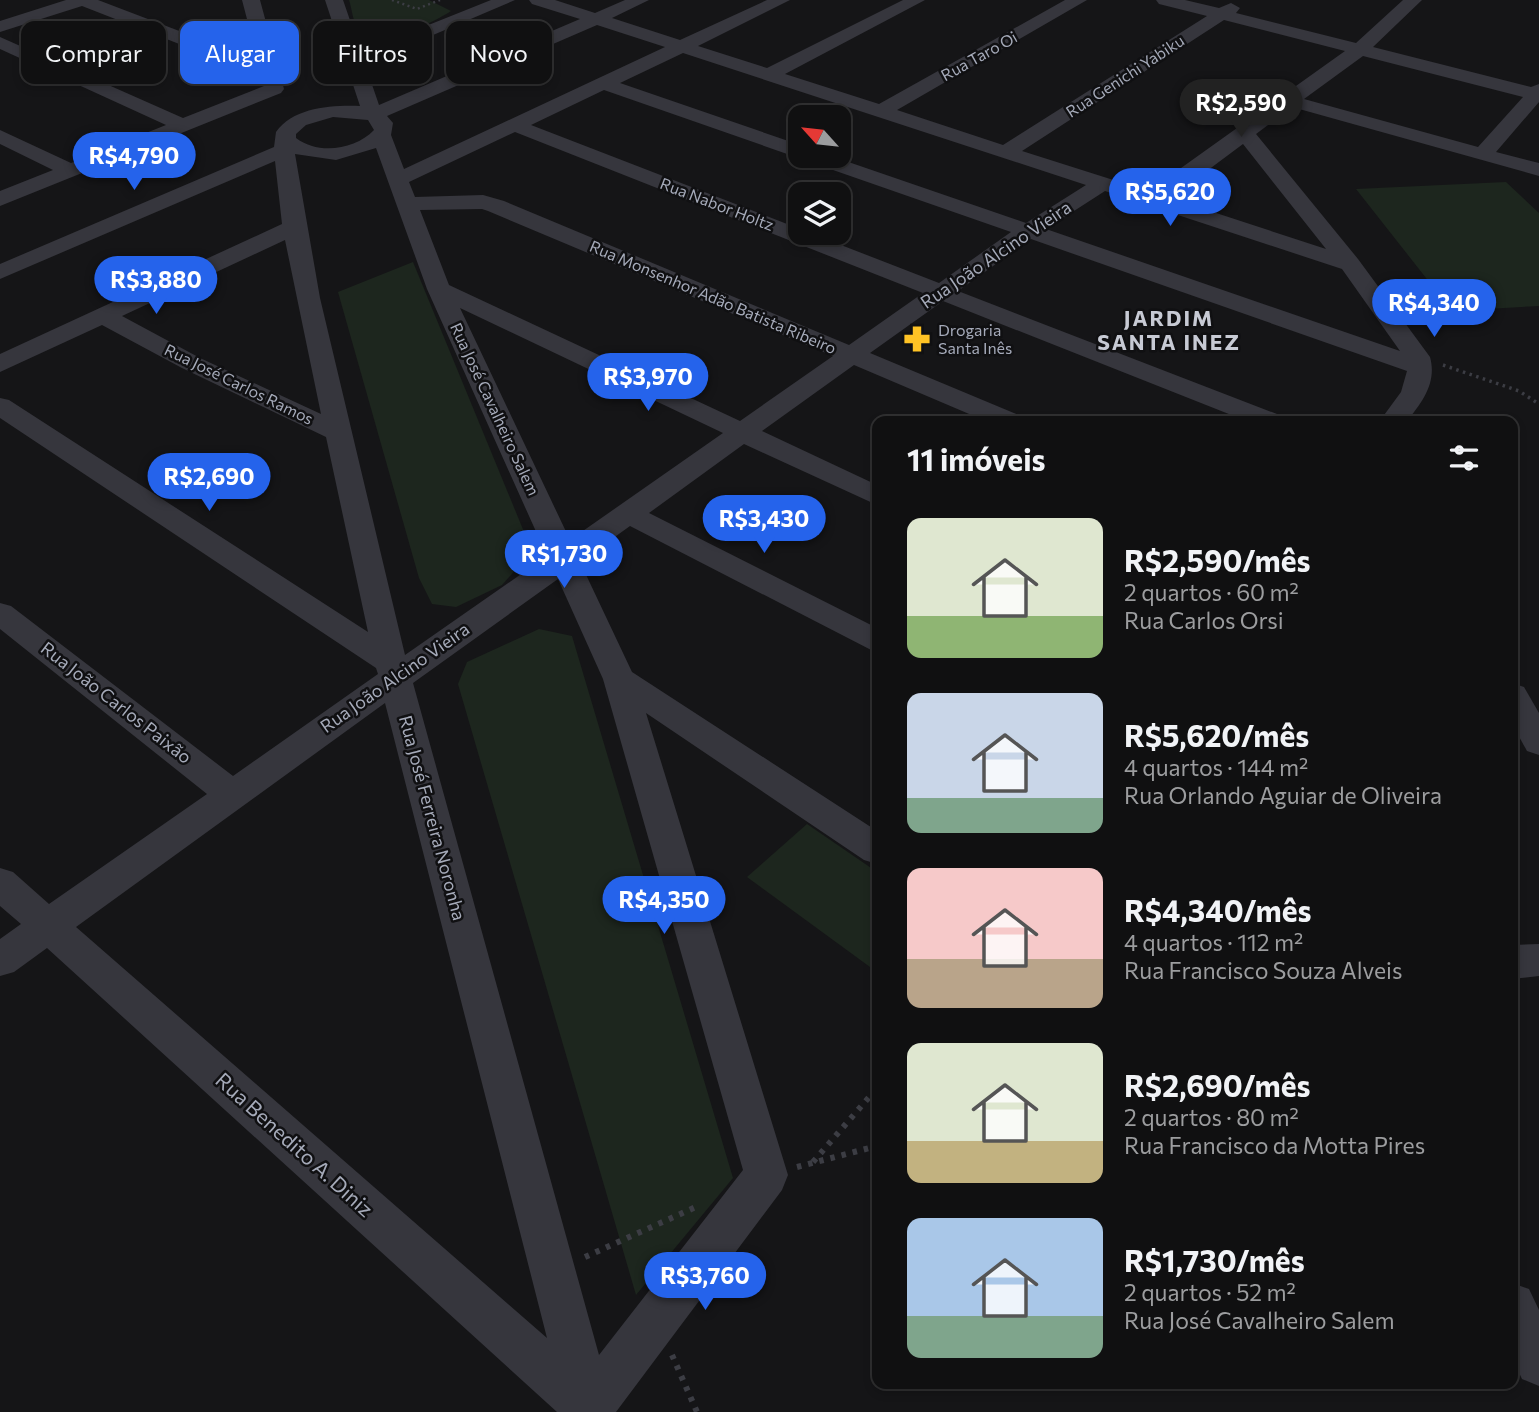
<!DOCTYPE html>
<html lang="pt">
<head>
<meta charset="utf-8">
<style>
	:root { --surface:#101011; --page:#19191a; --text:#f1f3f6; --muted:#9c9d9f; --line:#303031; --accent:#2563eb }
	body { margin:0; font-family:Commissioner,sans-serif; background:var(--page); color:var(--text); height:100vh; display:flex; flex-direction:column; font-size:26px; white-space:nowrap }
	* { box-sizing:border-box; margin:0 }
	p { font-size:23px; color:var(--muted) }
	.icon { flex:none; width:38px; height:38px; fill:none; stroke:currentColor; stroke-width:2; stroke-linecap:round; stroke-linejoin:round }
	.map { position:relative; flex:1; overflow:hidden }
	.drawer { position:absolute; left:872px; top:416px; width:646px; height:973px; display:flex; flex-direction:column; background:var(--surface); border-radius:14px; box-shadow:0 4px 10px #0003,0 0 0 2px var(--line) }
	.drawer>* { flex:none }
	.hud { position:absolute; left:21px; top:21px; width:665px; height:63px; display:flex; gap:14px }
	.needle { width:46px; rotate:297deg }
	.tools { position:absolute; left:788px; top:105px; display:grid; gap:14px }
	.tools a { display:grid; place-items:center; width:63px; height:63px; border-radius:14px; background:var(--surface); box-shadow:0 4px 10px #0003,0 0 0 2px var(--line); font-size:35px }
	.price { position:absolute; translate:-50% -60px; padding:0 16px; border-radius:24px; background:var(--accent); color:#fff; font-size:23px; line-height:46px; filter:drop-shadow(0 2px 4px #0008) }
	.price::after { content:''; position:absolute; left:50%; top:42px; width:21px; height:16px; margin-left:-10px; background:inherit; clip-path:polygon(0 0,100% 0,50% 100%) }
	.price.on { background:#222; color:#fff }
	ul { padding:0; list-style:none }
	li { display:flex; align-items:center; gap:21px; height:175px; padding:0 35px }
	li span { display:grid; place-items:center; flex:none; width:196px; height:140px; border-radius:14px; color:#555 }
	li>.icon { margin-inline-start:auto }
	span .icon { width:84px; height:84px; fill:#fffc; stroke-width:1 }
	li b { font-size:30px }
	h2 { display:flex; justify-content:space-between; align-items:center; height:84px; padding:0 35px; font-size:30px }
	.chip { padding:0 24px; border-radius:14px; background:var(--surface); box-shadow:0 4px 10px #0003,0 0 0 2px var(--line); font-size:24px; line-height:63px }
	.chip.on { background:var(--accent); color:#fff }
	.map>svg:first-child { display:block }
	.green { fill:#1d261e }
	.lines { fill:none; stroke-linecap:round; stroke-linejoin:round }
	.path-far2 { stroke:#3c3d44; stroke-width:2.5; stroke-dasharray:2 3.5; stroke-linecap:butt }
	.path-far1 { stroke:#3c3d44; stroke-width:3.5; stroke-dasharray:2.5 4.5; stroke-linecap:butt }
	.path { stroke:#3c3d44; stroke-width:6; stroke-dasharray:4.5 7; stroke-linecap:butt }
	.minor { fill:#36363d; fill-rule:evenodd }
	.labels { text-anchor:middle; stroke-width:5; stroke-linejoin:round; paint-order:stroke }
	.far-street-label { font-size:16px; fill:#a5aab9; stroke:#101012 }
	.far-poi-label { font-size:16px; fill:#a5aab9; stroke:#101012; text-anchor:start }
	.street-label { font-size:18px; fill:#a5aab9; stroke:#101012 }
	.far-district-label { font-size:21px; font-weight:bold; letter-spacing:2px; fill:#c7cad4; stroke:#101012 }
	.near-street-label { font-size:21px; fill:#a5aab9; stroke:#101012 }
</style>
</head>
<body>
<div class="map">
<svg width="1539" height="1412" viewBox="0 0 1539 1412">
	<rect width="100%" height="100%" fill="#151517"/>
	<!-- green -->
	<g class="green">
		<path d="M349,0H429L451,11C435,22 374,51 359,31C353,23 352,9 349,0Z"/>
		<polygon points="1506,182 1539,213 1539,306 1452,311 1356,189"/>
		<polygon points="413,262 527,539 520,565 502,585 456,607 432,604 419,578 338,292"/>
		<polygon points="539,629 572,636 733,1178 636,1295 458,684 467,662"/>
		<polygon points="807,824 877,872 877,960 870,967 747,877"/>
	</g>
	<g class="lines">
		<!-- path-far2 -->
		<polyline class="path-far2" points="392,0 417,9 440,0"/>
		<!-- path-far1 -->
		<polyline class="path-far1" points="1443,365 1519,391 1539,404"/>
		<!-- path -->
		<g class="path">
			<polyline points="813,1162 877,1088"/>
			<polyline points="797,1167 877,1146"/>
			<polyline points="585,1257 698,1206"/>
			<polyline points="672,1355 697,1412"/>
		</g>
		<!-- minor -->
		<g class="minor">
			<polygon points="66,0 98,0 258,61 242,0 260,0 284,89 281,93 0,206 0,191 53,170 0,144 0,130 71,163 166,125 0,49 0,37 183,118 264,86 261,76 82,6 0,32 0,21"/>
			<path d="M325,0H343L361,52L491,0H515L365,64L379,105L580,19L532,4L529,0H555L595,13L625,0H649L612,18L680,40L767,0H790L698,46L767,68L903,0H925L785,74L879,104L1065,0H1087L897,110L1003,145L1207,16L1159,4L1156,0H1185L1219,8L1231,3L1240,8L1236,13L1356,43L1403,0H1422L1373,47L1531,87L1539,84V102L1496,152L1539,163V176L1292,107L1256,134L1358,259L1430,357C1437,382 1423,402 1406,422H1379L1401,392L1407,371L1031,239L958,291L1282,416L1286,422H1249L943,301L870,353L1021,416L1025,422H988L854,365L762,431L877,485V505L744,444L649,513L877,628V653L630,526L580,562L632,672L877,831V864L864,860L646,713L788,1175L782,1190L616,1412H557L47,948L14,972L0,976V939L21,924L0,906V868L13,872L49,904L207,794L0,629V603L11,606L233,776L378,674L376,668L0,418V398L9,400L368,632L326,437L182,368L102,325L0,372V354L282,224L275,161L0,279V264L274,147L276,132C294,107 332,105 360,106ZM1224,20L1345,51L1160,183L1126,184L1022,151ZM597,25L665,47L404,169L391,135L393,123L387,116ZM683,53L1086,185L1026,223L831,156H800V145L620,83ZM1363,56L1523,97L1478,147L1304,99ZM604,90L1011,232L939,283L810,233H800V229L531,125ZM333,117L368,120L374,130C355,150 318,155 296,138V134L306,125ZM515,132L923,293L849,345L504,201L483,195L415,197L409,182ZM1243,144L1326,249L1161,195L1184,188ZM376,148L427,289L547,556L405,655L320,298L295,154L336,160ZM1105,191L1342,269L1400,351L1046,229ZM482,209L488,211L833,356L740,421L449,285L420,210ZM285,240L321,414L200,358L122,316ZM460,308L723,433L570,540ZM558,579L603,679L743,1170L599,1355L413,683ZM385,703L547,1338L76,927Z"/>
			<polygon points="1512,683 1524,687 1539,713 1539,755 1527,751 1512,724"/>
			<polygon points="1539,944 1539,976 1512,979 1512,945"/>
			<polygon points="1512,1283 1529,1289 1539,1310 1539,1386 1522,1379 1512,1358"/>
		</g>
	</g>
	<!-- icons -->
	<defs>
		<g id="pharmacy-bare" transform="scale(2.1)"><path d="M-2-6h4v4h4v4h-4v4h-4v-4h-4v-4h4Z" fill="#ffc325" stroke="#101012" stroke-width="2.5" paint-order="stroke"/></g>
	</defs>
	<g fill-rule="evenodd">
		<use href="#pharmacy-bare" x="917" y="339"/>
	</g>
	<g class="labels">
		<!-- far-street labels -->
		<g class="far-street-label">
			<text transform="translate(979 56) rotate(-29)" y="6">Rua Taro Oi</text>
			<text transform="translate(1125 76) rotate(-33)" y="6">Rua Genichi Yabiku</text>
			<text transform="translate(717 204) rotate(21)" y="6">Rua Nabor Holtz</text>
			<text transform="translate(713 297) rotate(23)" y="6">Rua Monsenhor Adão Batista Ribeiro</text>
			<text transform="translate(239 384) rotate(26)" y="6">Rua José Carlos Ramos</text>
			<text transform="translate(495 409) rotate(65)" y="6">Rua José Cavalheiro Salem</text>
		</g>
		<!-- far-poi labels -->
		<g class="far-poi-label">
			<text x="938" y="336">Drogaria<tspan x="938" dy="18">Santa Inês</tspan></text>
		</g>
		<!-- street labels -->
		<g class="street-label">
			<text transform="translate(996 255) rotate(-34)" y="6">Rua João Alcino Vieira</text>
			<text transform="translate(395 678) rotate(-35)" y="6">Rua João Alcino Vieira</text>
			<text transform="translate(116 703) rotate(38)" y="6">Rua João Carlos Paixão</text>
			<text transform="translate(432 818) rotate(75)" y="6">Rua José Ferreira Noronha</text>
		</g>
		<!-- far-district labels -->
		<g class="far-district-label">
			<text x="1169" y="326">JARDIM<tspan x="1169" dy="24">SANTA INEZ</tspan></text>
		</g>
		<!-- near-street labels -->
		<g class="near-street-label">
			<text transform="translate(294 1145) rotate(42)" y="7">Rua Benedito A. Diniz</text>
		</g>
	</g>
</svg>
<div class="tools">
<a><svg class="needle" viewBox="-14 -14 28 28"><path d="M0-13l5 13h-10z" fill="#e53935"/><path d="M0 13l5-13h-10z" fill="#9c9d9f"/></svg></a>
<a><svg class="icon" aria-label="layers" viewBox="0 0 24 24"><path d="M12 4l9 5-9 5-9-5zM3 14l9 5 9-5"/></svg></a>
</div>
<b class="price on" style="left:1241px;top:139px">R$2,590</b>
<b class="price" style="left:134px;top:192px">R$4,790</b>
<b class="price" style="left:1170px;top:228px">R$5,620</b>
<b class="price" style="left:156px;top:316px">R$3,880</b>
<b class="price" style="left:1434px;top:339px">R$4,340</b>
<b class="price" style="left:648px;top:413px">R$3,970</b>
<b class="price" style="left:209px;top:513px">R$2,690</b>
<b class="price" style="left:764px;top:555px">R$3,430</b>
<b class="price" style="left:564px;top:590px">R$1,730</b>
<b class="price" style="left:664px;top:936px">R$4,350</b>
<b class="price" style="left:705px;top:1312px">R$3,760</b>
<div class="hud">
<a class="chip">Comprar</a>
<a class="chip on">Alugar</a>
<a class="chip">Filtros</a>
<a class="chip">Novo</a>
</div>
<section class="drawer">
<h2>11 imóveis<svg class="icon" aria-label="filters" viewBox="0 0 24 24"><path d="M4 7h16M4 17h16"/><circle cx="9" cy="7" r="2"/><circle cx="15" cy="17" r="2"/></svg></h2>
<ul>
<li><span style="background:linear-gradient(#dfe7d0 70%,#8fb573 0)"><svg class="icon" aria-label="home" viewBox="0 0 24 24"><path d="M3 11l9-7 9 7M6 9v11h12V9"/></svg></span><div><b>R$2,590/mês</b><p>2 quartos · 60 m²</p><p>Rua Carlos Orsi</p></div></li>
<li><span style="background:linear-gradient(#c9d6e8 75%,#7fa58c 0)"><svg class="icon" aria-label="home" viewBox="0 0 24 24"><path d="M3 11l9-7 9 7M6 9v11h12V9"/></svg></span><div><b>R$5,620/mês</b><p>4 quartos · 144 m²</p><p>Rua Orlando Aguiar de Oliveira</p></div></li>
<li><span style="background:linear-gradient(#f6c9c9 65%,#b9a48a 0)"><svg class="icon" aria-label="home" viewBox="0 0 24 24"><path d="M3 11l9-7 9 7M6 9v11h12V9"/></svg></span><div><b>R$4,340/mês</b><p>4 quartos · 112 m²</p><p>Rua Francisco Souza Alveis</p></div></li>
<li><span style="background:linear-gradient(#dfe7d0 70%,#c2b280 0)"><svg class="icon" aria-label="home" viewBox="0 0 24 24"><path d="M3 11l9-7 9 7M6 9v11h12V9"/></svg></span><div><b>R$2,690/mês</b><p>2 quartos · 80 m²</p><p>Rua Francisco da Motta Pires</p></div></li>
<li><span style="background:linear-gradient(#a9c7e8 70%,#7fa58c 0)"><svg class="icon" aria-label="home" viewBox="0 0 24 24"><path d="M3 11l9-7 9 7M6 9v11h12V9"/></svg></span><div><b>R$1,730/mês</b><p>2 quartos · 52 m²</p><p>Rua José Cavalheiro Salem</p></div></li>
</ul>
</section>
</div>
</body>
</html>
